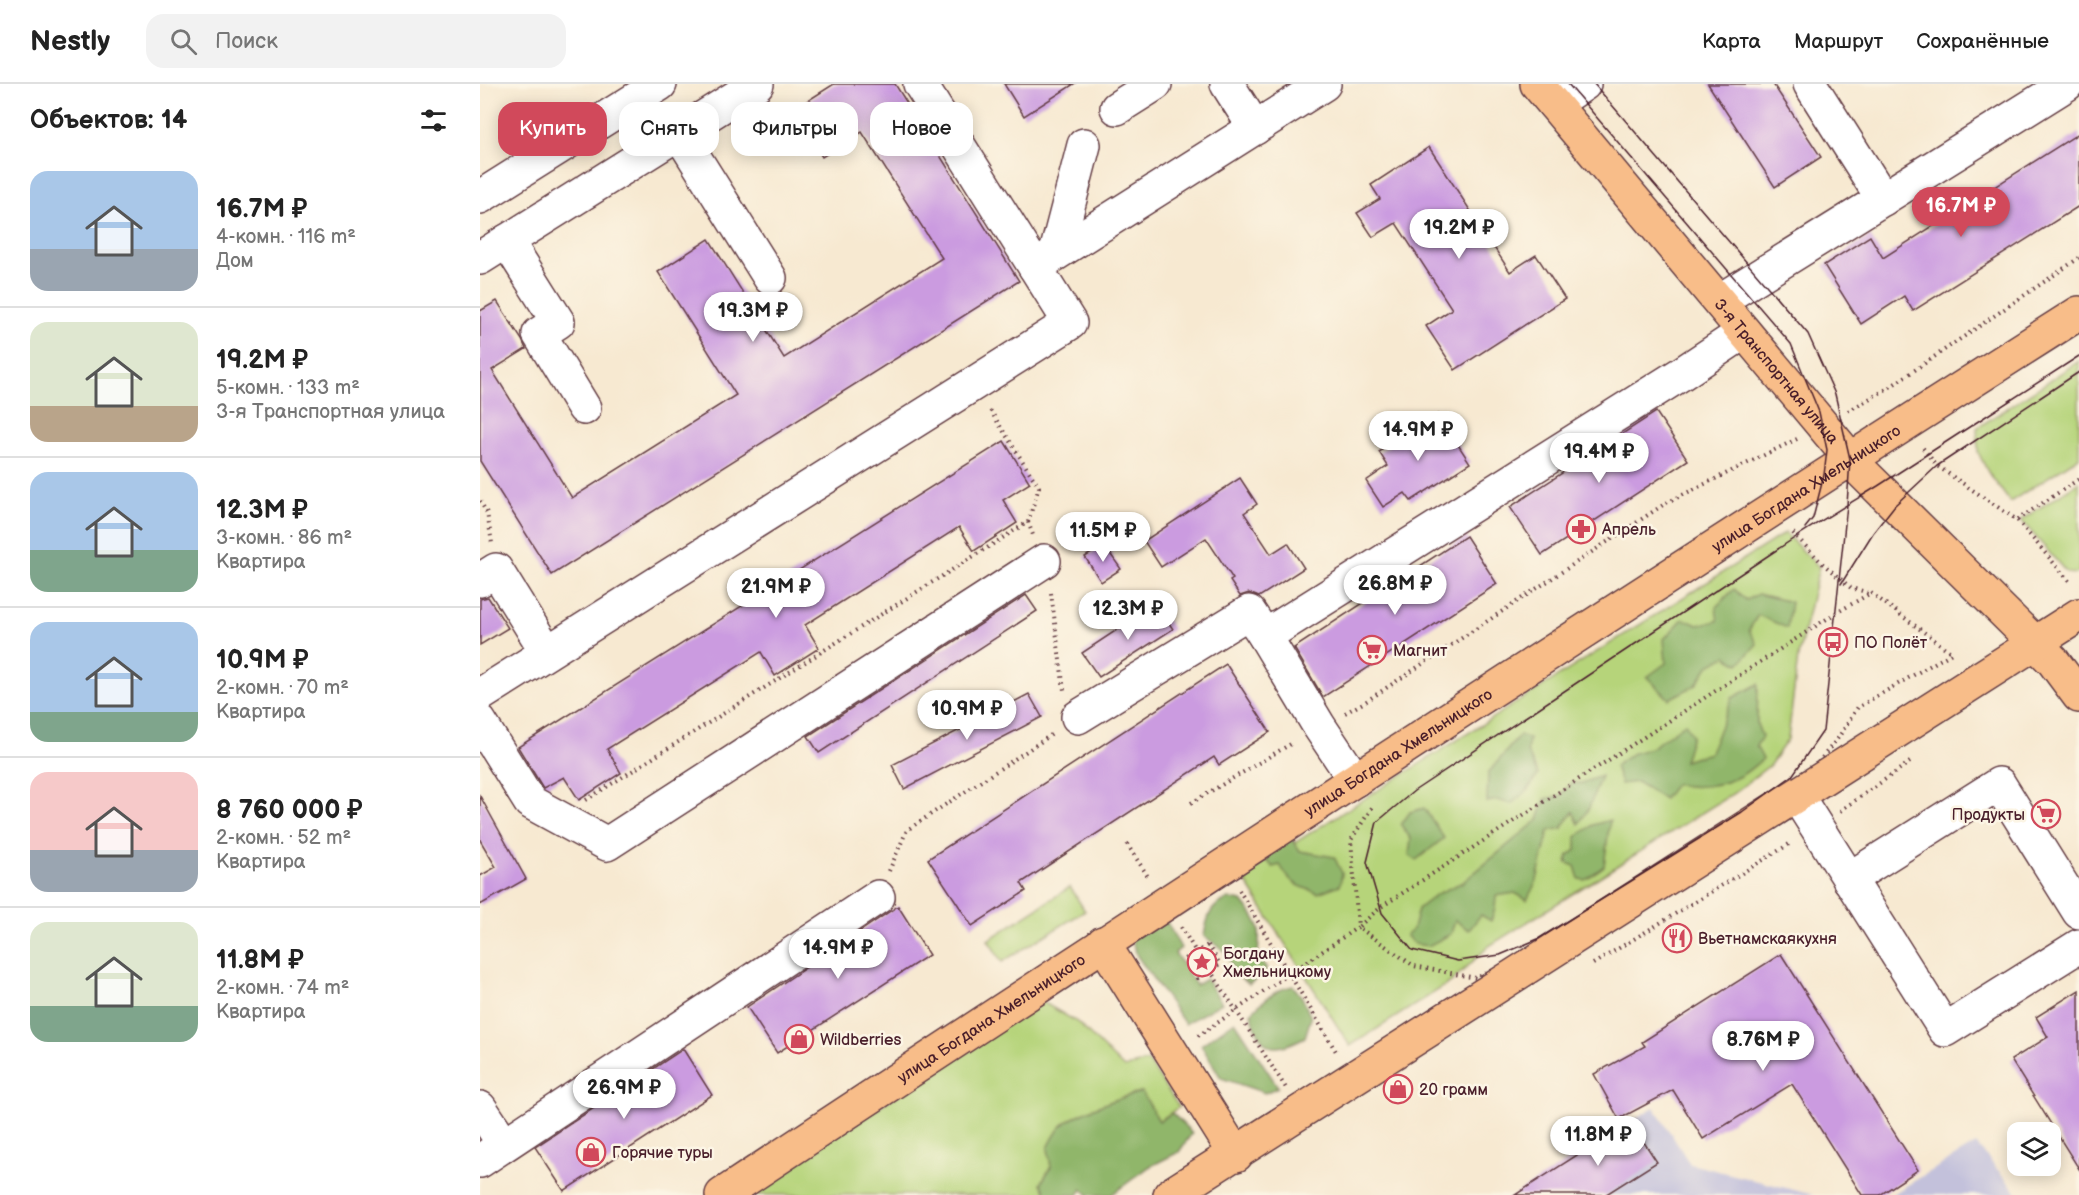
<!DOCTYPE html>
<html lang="ru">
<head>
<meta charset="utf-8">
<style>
	:root { --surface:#fff; --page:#f2f2f2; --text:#222; --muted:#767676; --line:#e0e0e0; --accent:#d1495b }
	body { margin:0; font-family:"Balsamiq Sans",sans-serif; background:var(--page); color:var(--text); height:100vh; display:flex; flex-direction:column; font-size:22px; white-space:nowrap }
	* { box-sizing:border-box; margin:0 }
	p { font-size:20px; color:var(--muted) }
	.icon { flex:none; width:33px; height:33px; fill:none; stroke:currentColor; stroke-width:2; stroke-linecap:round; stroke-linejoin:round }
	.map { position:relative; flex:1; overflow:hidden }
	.sheet { display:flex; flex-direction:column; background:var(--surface); width:480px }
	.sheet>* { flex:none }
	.guide { position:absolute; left:18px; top:18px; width:570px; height:54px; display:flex; gap:12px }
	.tools { position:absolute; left:1527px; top:1038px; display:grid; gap:12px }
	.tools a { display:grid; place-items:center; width:54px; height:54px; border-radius:12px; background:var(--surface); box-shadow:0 3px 15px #0003; font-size:30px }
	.price { position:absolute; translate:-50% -51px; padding:0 14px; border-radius:21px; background:#fff; color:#222; font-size:20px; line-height:39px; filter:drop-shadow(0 2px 3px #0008) }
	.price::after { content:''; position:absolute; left:50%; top:36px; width:18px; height:14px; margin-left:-9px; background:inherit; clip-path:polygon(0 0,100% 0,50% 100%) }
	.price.on { background:var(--accent); color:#fff }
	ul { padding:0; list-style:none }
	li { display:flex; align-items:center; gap:18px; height:150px; padding:0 30px }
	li+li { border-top:2px solid var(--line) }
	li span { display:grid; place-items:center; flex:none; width:168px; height:120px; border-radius:18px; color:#555 }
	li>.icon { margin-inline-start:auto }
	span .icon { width:72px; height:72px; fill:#fffc; stroke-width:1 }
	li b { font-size:26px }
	h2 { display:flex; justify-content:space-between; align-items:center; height:72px; padding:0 30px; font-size:26px }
	.pill { padding:0 21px; border-radius:18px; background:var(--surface); box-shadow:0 3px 15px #0003; font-size:21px; line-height:54px }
	.pill.on { background:var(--accent); color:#fff }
	header { display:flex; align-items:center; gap:36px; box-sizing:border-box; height:84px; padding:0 30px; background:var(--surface); border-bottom:2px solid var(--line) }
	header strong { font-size:28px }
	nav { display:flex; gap:33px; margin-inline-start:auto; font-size:21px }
	.search { width:420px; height:54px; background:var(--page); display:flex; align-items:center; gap:15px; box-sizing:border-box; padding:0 21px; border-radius:18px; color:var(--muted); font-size:22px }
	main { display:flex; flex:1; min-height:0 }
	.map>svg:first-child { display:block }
	.industrial { fill:#c3c1db }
	.green { fill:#b6d47a; stroke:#807a52; stroke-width:1.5 }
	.forest { fill:#90b66a; stroke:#6d6a4a; stroke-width:1.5 }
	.building { fill:#cb9be0 }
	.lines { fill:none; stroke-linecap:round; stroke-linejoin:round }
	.minor-casing { stroke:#643d44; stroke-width:36 }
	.major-casing { stroke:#643d44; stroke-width:36 }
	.path { stroke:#643d44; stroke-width:4; stroke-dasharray:1.5 4.5; stroke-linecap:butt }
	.minor { stroke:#fff; stroke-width:33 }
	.major { stroke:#f8bd89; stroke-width:33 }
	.tram { stroke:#4a1f2b; stroke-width:1.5 }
	.labels { text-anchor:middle; stroke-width:5; stroke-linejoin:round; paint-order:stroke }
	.street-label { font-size:16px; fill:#4a1f2b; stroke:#fcf5e5 }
	.poi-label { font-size:16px; fill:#4a1f2b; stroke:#fcf5e5; text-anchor:start }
</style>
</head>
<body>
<header>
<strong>Nestly</strong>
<div class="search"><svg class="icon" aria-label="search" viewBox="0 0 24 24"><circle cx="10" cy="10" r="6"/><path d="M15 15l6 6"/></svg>Поиск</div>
<nav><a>Карта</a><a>Маршрут</a><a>Сохранённые</a></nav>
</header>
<main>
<section class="sheet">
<h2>Объектов: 14<svg class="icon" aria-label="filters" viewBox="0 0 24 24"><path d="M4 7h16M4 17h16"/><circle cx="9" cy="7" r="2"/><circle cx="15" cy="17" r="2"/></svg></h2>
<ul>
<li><span style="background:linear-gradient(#a9c7e8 65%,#9aa5b1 0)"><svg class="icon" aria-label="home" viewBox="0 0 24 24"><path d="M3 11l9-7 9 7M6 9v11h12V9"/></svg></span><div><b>16.7M ₽</b><p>4-комн. · 116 m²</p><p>Дом</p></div></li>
<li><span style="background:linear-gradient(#dfe7d0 70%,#b9a48a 0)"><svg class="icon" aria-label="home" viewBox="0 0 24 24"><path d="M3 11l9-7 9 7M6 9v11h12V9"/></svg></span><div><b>19.2M ₽</b><p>5-комн. · 133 m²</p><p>3-я Транспортная улица</p></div></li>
<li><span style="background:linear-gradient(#a9c7e8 65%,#7fa58c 0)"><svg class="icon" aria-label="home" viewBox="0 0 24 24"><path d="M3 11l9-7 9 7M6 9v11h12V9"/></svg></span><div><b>12.3M ₽</b><p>3-комн. · 86 m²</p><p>Квартира</p></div></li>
<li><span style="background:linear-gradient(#a9c7e8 75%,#7fa58c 0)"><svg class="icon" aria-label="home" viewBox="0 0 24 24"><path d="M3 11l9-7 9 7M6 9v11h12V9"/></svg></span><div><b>10.9M ₽</b><p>2-комн. · 70 m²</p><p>Квартира</p></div></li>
<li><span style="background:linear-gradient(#f6c9c9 65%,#9aa5b1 0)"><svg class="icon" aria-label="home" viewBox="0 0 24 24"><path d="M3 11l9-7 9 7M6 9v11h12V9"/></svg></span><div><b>8 760 000 ₽</b><p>2-комн. · 52 m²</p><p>Квартира</p></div></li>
<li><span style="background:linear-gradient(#dfe7d0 70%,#7fa58c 0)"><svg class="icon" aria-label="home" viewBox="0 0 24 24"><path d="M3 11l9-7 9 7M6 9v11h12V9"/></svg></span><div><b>11.8M ₽</b><p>2-комн. · 74 m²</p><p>Квартира</p></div></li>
</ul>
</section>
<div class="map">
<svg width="1599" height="1111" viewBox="0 0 1599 1111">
	<rect width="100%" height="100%" fill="#fcf5e5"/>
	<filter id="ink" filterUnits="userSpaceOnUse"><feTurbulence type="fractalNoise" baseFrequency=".0167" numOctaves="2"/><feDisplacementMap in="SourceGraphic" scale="12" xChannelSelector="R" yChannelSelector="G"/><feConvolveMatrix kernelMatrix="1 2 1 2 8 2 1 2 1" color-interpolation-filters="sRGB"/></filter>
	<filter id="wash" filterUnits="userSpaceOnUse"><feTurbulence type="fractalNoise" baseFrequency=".008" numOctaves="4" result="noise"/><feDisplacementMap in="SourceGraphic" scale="24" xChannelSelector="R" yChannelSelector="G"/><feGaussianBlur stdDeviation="1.35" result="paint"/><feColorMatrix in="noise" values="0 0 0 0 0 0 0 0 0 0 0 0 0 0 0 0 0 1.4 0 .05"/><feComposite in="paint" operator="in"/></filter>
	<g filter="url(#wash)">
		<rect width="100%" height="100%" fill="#f7e9d1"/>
		<!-- industrial -->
		<g class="industrial">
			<polygon points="1174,1023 1210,1080 1334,1111 1035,1111"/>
			<polygon points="1496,1060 1539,1111 1411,1111"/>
		</g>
		<!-- green -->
		<g class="green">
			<polygon points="1599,277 1599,373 1530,418 1508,388 1498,368 1497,344"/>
			<polygon points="1599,398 1599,488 1596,490 1587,489 1541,436"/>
			<polygon points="1305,449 1339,483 1318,573 1308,655 1290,681 1254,709 1009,862 971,898 870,962 762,792"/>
			<polygon points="590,803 605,827 522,878 508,856"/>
			<path d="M561,917L597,938L644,984L668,977L699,1023L679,1037L661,1008C642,1013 593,1029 580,1044C575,1050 572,1058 568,1064L571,1083L561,1099L567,1111H264Z"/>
		</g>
		<!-- forest -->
		<g class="forest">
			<polygon points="1254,505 1266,516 1278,510 1311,518 1307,544 1278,531 1269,546 1277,560 1259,580 1246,572 1229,581 1216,601 1189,615 1167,593 1186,579 1184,555 1203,535 1218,541 1238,537 1236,523"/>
			<path d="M1278,600L1277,640L1282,653L1276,662L1283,675C1276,680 1268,688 1260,692C1242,702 1215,705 1195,700L1184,715L1157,698L1141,700L1135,682L1151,670L1171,664L1205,639L1212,651L1204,677L1230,669L1252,614Z"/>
			<polygon points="1040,651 1049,655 1047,667 1058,691 1047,707 1031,720 1017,716 1007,718 1008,689"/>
			<polygon points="1121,692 1109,724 1099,740 1093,728 1082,744 1069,747 1057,796 1047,816 1035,809 1016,812 1015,825 1011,837 1001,831 989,846 975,836 971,850 948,862 934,860 926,851 933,845 938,825 957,810 983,798 1058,736 1065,715 1080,712 1091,699 1102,699"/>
			<polygon points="944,724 964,754 936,776 929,771 931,755 921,741 930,728"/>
			<polygon points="1130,736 1124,782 1105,796 1099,795 1095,782 1087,779 1088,772 1096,766 1096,753 1113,741"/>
			<path d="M809,749L820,767L854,773L862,789L860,801L838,809C818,802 811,801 800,781L793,783L784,774Z"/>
			<path d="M749,815L762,817C768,825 778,835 779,846C780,851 778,867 778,875L786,883L785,890L769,900L755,891L746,868L724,852C727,833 730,821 749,815Z"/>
			<polygon points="685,835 701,864 695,869 716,901 726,895 742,919 705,940 657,872 651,855"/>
			<path d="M813,902L822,913L831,934L825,953C790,971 782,966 771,929C783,917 795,905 813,902Z"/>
			<polygon points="755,937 798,1003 785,1009 741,994 721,961"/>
			<path d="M662,1008L679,1037L692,1029L712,1049L699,1068L669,1083L631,1111H608L602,1105L598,1111H567L561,1099L571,1083L568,1064C571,1058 575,1050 580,1044C593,1029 642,1013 662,1008Z"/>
		</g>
		<g id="blocks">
			<!-- building -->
			<g class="building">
				<polygon points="354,0 415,0 539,197 72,491 0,377 0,227 17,217 42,256 46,265 12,286 92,414 256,311 178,188 229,155 304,274 462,174 382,48 342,73 313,26"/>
				<polygon points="524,0 594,0 544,32"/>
				<polygon points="1228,0 1293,0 1341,73 1295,103"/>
				<polygon points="1599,49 1599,122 1433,227 1424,212 1381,240 1344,181 1390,152 1403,174"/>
				<polygon points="949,63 1030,188 1056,171 1085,215 975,286 946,242 972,225 916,139 893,153 877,129 900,115 891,101"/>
				<polygon points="1176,328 1208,376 1062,471 1030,423"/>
				<polygon points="958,330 990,379 931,417 925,409 903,423 886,397 908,382 899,368"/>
				<polygon points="524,357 550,399 523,416 537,439 494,467 479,443 325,541 339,564 295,592 281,568 127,665 141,689 99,716 84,693 63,704 38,663"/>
				<polygon points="760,394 777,420 764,429 791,470 808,459 824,484 779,513 769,509 760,512 750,497 753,495 726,454 681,483 664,457"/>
				<polygon points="986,452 1017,500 843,613 814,564"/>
				<polygon points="624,461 641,485 621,498 605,473"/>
				<polygon points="546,511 557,527 339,669 328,652"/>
				<polygon points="8,513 28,544 0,561 0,515"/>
				<polygon points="676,520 693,545 619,593 602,569"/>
				<polygon points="746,580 790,648 739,681 734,673 541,799 546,807 492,842 448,775"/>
				<polygon points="549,610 562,633 424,705 412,681"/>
				<polygon points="0,712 46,795 0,821 0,792 16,783 0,756"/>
				<polygon points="418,822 449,871 297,969 267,923"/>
				<polygon points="1301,870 1438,1086 1400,1111 1382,1111 1312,1000 1223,1055 1193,1006 1139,1035 1114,990 1165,962 1162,958"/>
				<polygon points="1599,906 1599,1085 1531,976 1568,953 1556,933"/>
				<polygon points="203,965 232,1011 84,1107 55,1063"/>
				<polygon points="1150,1037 1177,1078 1125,1111 1035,1111"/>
			</g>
		</g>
	</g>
	<g filter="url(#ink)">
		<use href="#blocks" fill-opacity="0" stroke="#643d44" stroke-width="1.5"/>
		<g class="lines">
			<!-- minor casing -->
			<g class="minor-casing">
				<g id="minor">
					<polyline points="440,0 555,183"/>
					<polyline points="747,0 775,44"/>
					<polyline points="1330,0 1403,115"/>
					<polyline points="1074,20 1104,0"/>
					<polyline points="637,24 675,0"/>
					<polyline points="199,49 290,194"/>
					<polyline points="0,113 180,0"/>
					<polyline points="27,157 78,238 59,250 104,324"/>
					<polyline points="576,169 604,61"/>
					<polyline points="0,174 277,0"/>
					<polyline points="1239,217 1587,0"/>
					<polyline points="0,496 16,486 67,568"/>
					<polyline points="0,611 590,239 555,183 844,0"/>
					<polyline points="598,633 769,528 785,552"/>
					<polyline points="0,638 50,718 127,760 564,477"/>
					<polyline points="875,696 839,642 785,552 1201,290 1264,248"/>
					<polyline points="1317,712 1465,946 1599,862"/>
					<polyline points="1369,795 1519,700 1599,828"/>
					<polyline points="0,1024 24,1060"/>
					<polyline points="0,1077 398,813"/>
				</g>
			</g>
			<!-- major casing -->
			<g class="major-casing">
				<g id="major">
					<path id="s1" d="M1057,0L1379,385L1556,560L1573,577L1599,612"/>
					<polyline points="623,859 756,1071"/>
					<path id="s2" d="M242,1111C692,814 1144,519 1599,229"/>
					<polyline points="690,1111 1599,531"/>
				</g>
			</g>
			<!-- path -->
			<g class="path">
				<polyline points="1368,327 1410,303 1599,174"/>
				<polyline points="1443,364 1457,382 1537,436 1590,498"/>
				<polyline points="0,417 7,429 12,459"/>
				<polyline points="1537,436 1599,395"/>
				<polyline points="548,438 553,451"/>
				<polyline points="1313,449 1342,479 1371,504 1390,509"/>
				<polyline points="571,509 584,606"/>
				<polygon points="1391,509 1472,569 1378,623 1358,654 1327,692 1194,780 1039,874 996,894 934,882 878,843 901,823 1356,529"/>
				<polyline points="865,629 885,618 1186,419 1317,355"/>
				<polyline points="106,716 548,438 559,403 510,326"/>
				<polyline points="711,719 814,658"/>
				<polyline points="1360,727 1430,678"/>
				<polyline points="647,760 669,794"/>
				<polyline points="409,787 427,746 574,649"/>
				<polyline points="759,806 857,969"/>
				<polyline points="701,843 716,868"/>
				<polygon points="728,861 740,880 718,894 705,875"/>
				<polyline points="1113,880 1311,759"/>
				<polyline points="730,886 806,1004"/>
				<polyline points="718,952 878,843 871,756 893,722"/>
			</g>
			<!-- minor -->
			<use href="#minor" class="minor"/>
			<!-- major -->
			<use href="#major" class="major"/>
			<!-- tram -->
			<g class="tram">
				<polyline points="1088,0 1311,260 1339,328 1347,366 1344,391 1333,434 1325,444"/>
				<path d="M1114,0L1328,250L1355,310L1370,375L1367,421L1343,647L1312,692L1262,728L1058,855L1020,871L978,877L932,866L902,829L887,778L897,738L934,707L1319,451C1345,434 1372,418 1398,402C1465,359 1532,315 1599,272"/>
				<polyline points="1361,500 1393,449 1415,421 1457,382 1599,288"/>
			</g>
		</g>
	</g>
	<!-- icons -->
	<defs>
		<g id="pharmacy-ring" transform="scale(1.5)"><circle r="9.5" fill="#fcf5e5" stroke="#d1495b" stroke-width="1.5"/><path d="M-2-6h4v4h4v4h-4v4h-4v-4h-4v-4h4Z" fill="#d1495b"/></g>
		<g id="bus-ring" transform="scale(1.5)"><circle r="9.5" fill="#fcf5e5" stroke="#d1495b" stroke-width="1.5"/><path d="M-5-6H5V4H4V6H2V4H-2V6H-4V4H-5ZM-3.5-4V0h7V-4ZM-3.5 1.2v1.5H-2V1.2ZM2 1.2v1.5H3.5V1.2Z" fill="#d1495b"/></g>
		<g id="supermarket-ring" transform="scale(1.5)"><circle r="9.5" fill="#fcf5e5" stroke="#d1495b" stroke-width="1.5"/><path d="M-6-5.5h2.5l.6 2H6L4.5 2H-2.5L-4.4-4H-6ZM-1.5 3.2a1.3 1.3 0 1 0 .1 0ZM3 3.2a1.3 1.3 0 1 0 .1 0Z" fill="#d1495b"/></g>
		<g id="restaurant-ring" transform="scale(1.5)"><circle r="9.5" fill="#fcf5e5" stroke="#d1495b" stroke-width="1.5"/><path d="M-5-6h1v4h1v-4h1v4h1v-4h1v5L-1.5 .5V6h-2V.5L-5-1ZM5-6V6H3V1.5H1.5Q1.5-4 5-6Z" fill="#d1495b"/></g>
		<g id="sight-ring" transform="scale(1.5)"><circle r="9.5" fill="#fcf5e5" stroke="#d1495b" stroke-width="1.5"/><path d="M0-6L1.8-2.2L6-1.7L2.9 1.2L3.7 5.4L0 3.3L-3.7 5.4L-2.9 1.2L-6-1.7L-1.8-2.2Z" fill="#d1495b"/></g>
		<g id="shop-ring" transform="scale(1.5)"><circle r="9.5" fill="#fcf5e5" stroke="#d1495b" stroke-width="1.5"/><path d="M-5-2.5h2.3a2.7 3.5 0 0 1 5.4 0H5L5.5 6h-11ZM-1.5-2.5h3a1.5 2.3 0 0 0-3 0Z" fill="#d1495b"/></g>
	</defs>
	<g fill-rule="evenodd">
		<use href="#pharmacy-ring" x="1101" y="445"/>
		<use href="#bus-ring" x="1353" y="558"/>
		<use href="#supermarket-ring" x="892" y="566"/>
		<use href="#supermarket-ring" x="1566" y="730"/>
		<use href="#restaurant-ring" x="1197" y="854"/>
		<use href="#sight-ring" x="722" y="878"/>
		<use href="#shop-ring" x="319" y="955"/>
		<use href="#shop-ring" x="918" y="1005"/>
		<use href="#shop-ring" x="111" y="1068"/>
	</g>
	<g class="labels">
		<!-- street labels -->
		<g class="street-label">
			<text dy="6" stroke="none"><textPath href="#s1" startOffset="374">3-я Транспортная улица</textPath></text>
			<text dy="6" stroke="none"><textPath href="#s2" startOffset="1294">улица Богдана Хмельницкого</textPath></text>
			<text dy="6" stroke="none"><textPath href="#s2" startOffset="808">улица Богдана Хмельницкого</textPath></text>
			<text dy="6" stroke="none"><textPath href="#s2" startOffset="322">улица Богдана Хмельницкого</textPath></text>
		</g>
		<!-- poi labels -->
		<g class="poi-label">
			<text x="1122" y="451">Апрель</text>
			<text x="1374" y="564">ПО Полёт</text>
			<text x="913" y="572">Магнит</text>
			<text x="1545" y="736" text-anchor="end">Продукты</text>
			<text x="1218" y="860">Вьетнамскаякухня</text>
			<text x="743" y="875">Богдану<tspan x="743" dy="18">Хмельницкому</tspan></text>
			<text x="340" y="961">Wildberries</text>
			<text x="939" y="1011">20 грамм</text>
			<text x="132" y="1074">Горячие туры</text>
		</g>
	</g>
</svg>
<div class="tools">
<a><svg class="icon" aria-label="layers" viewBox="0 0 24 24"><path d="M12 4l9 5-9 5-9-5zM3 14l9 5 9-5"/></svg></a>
</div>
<b class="price on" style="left:1481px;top:154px">16.7M ₽</b>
<b class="price" style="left:979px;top:176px">19.2M ₽</b>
<b class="price" style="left:273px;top:259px">19.3M ₽</b>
<b class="price" style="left:938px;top:378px">14.9M ₽</b>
<b class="price" style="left:1119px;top:400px">19.4M ₽</b>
<b class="price" style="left:623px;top:479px">11.5M ₽</b>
<b class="price" style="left:915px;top:532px">26.8M ₽</b>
<b class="price" style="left:296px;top:535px">21.9M ₽</b>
<b class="price" style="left:648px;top:557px">12.3M ₽</b>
<b class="price" style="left:487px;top:657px">10.9M ₽</b>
<b class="price" style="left:358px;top:896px">14.9M ₽</b>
<b class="price" style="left:1283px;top:988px">8.76M ₽</b>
<b class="price" style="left:144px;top:1036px">26.9M ₽</b>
<b class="price" style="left:1118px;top:1083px">11.8M ₽</b>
<div class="guide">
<a class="pill on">Купить</a>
<a class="pill">Снять</a>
<a class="pill">Фильтры</a>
<a class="pill">Новое</a>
</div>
</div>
</main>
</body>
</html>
